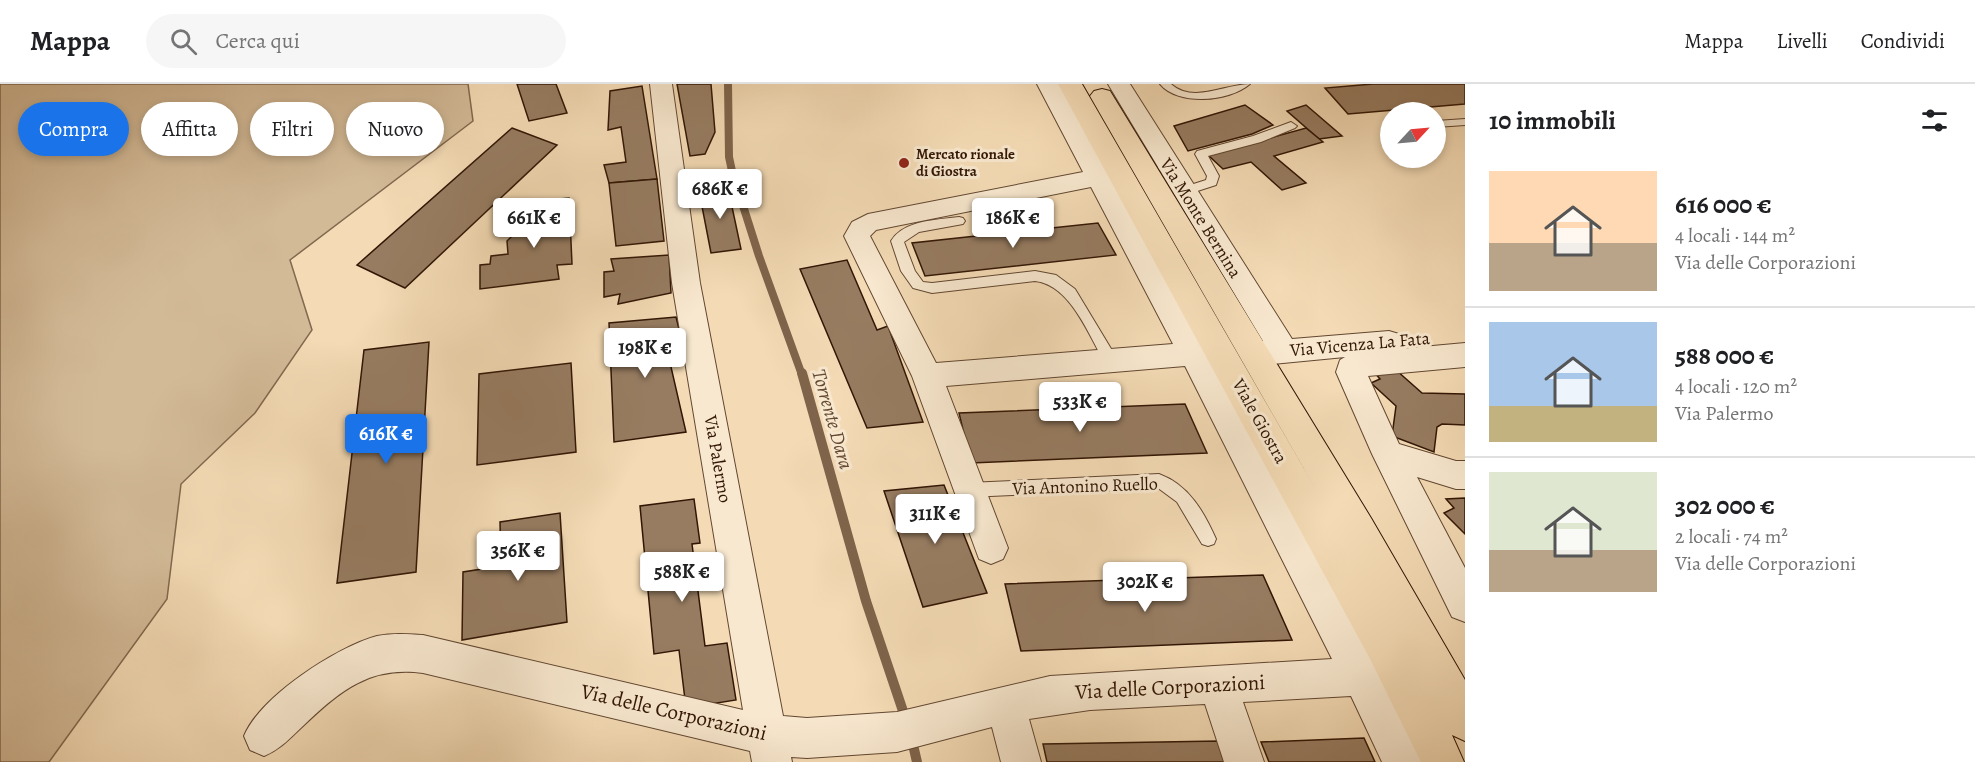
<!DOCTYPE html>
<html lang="it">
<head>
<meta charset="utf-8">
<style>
	:root { --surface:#fff; --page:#f6f6f6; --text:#202124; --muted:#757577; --line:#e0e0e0; --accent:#1a73e8 }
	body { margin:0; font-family:Alegreya,serif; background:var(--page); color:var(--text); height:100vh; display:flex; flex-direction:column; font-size:22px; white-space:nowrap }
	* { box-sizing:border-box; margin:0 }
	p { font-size:20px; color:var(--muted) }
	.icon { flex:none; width:33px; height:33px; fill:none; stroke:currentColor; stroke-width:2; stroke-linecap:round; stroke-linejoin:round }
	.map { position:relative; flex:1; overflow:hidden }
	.side { display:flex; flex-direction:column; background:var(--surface); width:510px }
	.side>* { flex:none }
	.banner { position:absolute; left:18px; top:18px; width:570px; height:54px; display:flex; gap:12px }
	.needle { width:39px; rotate:64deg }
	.fabs { position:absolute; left:1380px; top:18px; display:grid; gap:12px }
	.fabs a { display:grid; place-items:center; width:66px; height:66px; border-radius:50%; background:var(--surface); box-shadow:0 3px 9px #0003; font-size:30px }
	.price { position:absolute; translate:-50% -51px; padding:0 14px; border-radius:6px; background:#fff; color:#222; font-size:20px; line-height:39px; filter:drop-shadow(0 2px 3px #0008) }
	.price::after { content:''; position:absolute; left:50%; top:36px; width:18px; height:14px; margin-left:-9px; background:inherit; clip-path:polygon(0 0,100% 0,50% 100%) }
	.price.current { background:var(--accent); color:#fff }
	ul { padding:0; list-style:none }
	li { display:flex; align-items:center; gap:18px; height:150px; padding:0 24px }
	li+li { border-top:2px solid var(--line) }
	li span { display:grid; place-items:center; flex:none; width:168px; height:120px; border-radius:0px; color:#555 }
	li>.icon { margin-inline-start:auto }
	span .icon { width:72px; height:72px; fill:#fffc; stroke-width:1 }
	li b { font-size:26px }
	h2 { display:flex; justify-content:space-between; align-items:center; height:72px; padding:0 24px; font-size:26px }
	.pill { padding:0 21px; border-radius:27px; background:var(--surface); box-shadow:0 3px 9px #0003; font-size:21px; line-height:54px }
	.pill.current { background:var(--accent); color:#fff }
	header { display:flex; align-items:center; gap:36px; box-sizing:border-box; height:84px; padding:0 30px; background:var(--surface); border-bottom:2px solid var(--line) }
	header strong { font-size:28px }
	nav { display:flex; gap:33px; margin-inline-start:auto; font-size:21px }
	.search { width:420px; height:54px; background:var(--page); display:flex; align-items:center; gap:15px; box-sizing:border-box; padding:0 21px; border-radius:33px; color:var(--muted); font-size:22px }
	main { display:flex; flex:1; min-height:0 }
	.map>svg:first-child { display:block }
	.green { fill:#d3ba97; stroke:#82684e; stroke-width:1.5 }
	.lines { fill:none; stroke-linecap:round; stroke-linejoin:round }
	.stream-far1 { stroke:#7f644b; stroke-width:8 }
	.stream { stroke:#7f644b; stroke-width:10 }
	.building { fill:#977c61; stroke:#321605; stroke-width:1.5 }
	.service-casing { stroke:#624731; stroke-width:2 }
	.minor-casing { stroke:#624731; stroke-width:2 }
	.primary-casing { stroke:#321605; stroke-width:2 }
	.service { fill:#f8e8cf; fill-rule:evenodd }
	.minor { fill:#f8e8cf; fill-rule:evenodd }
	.primary { fill:#f4dbb5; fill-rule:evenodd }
	.poi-dot { fill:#8f2418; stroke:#f8e8cf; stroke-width:2 }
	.labels { text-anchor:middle; stroke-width:6; stroke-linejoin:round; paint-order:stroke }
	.far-poi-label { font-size:15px; font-weight:bold; fill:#321605; stroke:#f8e8cf; text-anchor:start }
	.street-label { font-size:18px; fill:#321605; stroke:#f8e8cf }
	.water-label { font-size:20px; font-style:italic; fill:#654a33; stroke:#f8e8cf }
	.near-street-label { font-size:21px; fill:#321605; stroke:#f8e8cf }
</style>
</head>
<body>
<header>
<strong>Mappa</strong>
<div class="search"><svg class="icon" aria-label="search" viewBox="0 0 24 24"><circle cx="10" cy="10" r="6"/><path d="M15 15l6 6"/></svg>Cerca qui</div>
<nav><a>Mappa</a><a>Livelli</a><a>Condividi</a></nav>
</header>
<main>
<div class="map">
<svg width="1465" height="678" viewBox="0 0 1465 678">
	<rect width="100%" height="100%" fill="#f4dbb5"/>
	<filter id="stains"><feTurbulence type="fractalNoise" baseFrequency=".00333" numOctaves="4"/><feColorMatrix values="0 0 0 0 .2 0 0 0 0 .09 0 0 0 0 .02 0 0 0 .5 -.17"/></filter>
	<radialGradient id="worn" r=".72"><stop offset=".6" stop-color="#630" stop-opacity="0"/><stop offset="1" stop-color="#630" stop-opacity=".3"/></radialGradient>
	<!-- green -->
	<polygon class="green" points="0,0 468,0 473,37 290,176 312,246 255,329 181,400 167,515 49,678 0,678"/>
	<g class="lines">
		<!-- stream-far1 -->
		<polyline class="stream-far1" points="728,0 729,73 732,87 759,172 802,291"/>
		<!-- stream -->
		<g class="stream">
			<polyline points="802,289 866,517 906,636"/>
			<polyline points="911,652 917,678"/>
		</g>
	</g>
	<!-- building -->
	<g class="building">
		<polygon points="517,0 556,0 567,29 529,37"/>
		<polygon points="677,0 711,0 715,48 705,70 690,72"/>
		<polygon points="1373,0 1465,0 1465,20 1348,30 1325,4"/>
		<polygon points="642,2 657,95 609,99 604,81 626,78 621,43 608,46 610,7"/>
		<polygon points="1245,21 1273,41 1252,50 1188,67 1174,42"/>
		<polygon points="1306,21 1342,52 1319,55 1287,27"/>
		<polygon points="512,44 557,61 405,204 357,181"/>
		<polygon points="1306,44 1323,58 1274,72 1306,99 1282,106 1251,78 1223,85 1208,71"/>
		<polygon points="657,95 664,157 616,162 609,99"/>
		<polygon points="728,104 741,165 711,169 699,107"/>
		<polygon points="569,114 572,180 557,181 559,195 480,205 480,181 490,180 491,172 508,170 507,157 549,116"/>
		<polygon points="1098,139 1116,171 925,192 912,159"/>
		<polygon points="669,171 671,209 618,220 620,210 604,213 604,188 614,187 611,175"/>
		<polygon points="847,176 877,246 888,242 923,338 867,344 800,185"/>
		<polygon points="676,233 685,269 668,270 686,348 614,358 609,239"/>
		<polygon points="429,258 416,488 337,499 364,266"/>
		<polygon points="571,279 576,368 477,381 479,290"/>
		<polygon points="1396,286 1422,309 1465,310 1465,341 1442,340 1437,343 1434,368 1392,352 1396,322 1371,299 1380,295 1374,288"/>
		<polygon points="1185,320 1207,369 971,379 959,329"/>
		<polygon points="944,401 987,509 923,523 884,407"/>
		<polygon points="1465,414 1465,450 1444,429 1454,424 1446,415"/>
		<polygon points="694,415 700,459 692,460 705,562 727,559 736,616 686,624 679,566 654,570 640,422"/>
		<polygon points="560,429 567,538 462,556 463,488 501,482 500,438"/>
		<polygon points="1263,491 1292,556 1021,567 1005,500"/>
		<polygon points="1364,654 1375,678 1269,678 1261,658"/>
		<polygon points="1219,657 1226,678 1047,678 1043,660"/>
	</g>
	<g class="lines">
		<!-- service casing -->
		<g class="service-casing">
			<g id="service">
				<path d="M1160,0H1171C1193,20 1225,0 1250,0C1229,18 1178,22 1160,0Z"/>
				<polygon points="1465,35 1465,41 1436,43 1436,37"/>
				<polygon points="1291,38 1297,42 1295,44 1261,58 1208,72 1219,92 1216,101 1185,111 1181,110 1181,104 1206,96 1207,92 1195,70 1197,67 1253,52"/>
				<path d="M959,133L963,134L965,137L963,140L919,148L904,158L915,187L923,198L932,199L1035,187L1056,191L1075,205L1116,273L1118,277L1116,281H1106C1089,252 1071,201 1035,197L932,209L913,204L901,187L891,157C904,136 936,136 959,133Z"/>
				<path d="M1159,390C1189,401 1204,428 1216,455L1214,460L1208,462L1202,460L1177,418L1158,404L968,413L962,411L960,406L962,401L968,399Z"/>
			</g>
		</g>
		<!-- minor casing -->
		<g class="minor-casing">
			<g id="minor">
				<path d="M650,0H672L700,199L783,632L807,634L897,628L1050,592L1332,575L1185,282L946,302L1008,464L1003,475L991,480L979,475L912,292L844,152L852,138L868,130L1083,88L1037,0H1059L1286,411L1375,579L1423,678H1382L1351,612L1243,618L1264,678H1224L1205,620L1090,626L1029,635L1041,678H1001L992,643L897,668L807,674L791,673L792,678H752L750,667L423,589C370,582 341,606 304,641C291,653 281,665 264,672L250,666L244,652C260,613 336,563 377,552C393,549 407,550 423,551L743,626L672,199ZM1091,103L1173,260L936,279L870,152L876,146Z"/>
				<polygon points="1108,0 1130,0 1292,255 1389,247 1399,250 1404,258 1400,265 1465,259 1465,283 1368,292 1399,360 1456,377 1465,377 1465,405 1456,405 1417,393 1465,484 1465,538 1452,533 1372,370 1336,288 1340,276 1345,273 1262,281 1252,277 1247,269 1252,261 1263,257"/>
			</g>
		</g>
		<!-- primary casing -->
		<g class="primary-casing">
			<polygon id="primary" points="1058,0 1082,0 1322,416 1090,12 1094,7 1102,5 1110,7 1371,434 1465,596 1465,657 1452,651 1464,678 1421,678 1369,573"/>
		</g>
		<!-- service -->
		<use href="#service" class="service"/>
		<!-- minor -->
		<use href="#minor" class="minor"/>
		<!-- primary -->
		<use href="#primary" class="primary"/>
	</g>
	<!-- markers -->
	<circle class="poi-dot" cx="904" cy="79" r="6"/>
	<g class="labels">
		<!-- far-poi labels -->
		<g class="far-poi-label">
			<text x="916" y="75">Mercato rionale<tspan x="916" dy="17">di Giostra</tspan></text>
		</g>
		<!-- street labels -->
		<g class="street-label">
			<text transform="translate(1201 134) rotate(58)" y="6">Via Monte Bernina</text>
			<text transform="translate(1360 260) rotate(-5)" y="6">Via Vicenza La Fata</text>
			<text transform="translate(1260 337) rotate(61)" y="6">Viale Giostra</text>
			<text transform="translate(718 375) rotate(80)" y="6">Via Palermo</text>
			<text transform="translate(1085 402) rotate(-2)" y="6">Via Antonino Ruello</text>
		</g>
		<!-- water labels -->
		<g class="water-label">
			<text transform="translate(833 335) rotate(74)" y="7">Torrente Dara</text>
		</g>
		<!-- near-street labels -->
		<g class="near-street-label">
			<text transform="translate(1170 603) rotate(-3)" y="7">Via delle Corporazioni</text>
			<text transform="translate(674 628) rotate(13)" y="7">Via delle Corporazioni</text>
		</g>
	</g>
	<rect width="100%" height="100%" filter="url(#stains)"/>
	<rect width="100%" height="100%" fill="url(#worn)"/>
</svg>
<div class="fabs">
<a><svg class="needle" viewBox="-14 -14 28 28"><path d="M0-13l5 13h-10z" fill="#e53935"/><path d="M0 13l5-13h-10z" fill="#757577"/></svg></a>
</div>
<b class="price" style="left:720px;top:136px">686K €</b>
<b class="price" style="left:534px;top:165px">661K €</b>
<b class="price" style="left:1013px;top:165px">186K €</b>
<b class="price" style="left:645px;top:295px">198K €</b>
<b class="price" style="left:1080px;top:349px">533K €</b>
<b class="price current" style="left:386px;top:381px">616K €</b>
<b class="price" style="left:935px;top:461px">311K €</b>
<b class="price" style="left:518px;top:498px">356K €</b>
<b class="price" style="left:682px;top:519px">588K €</b>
<b class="price" style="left:1145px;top:529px">302K €</b>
<div class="banner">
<a class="pill current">Compra</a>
<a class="pill">Affitta</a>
<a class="pill">Filtri</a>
<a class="pill">Nuovo</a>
</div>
</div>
<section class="side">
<h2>10 immobili<svg class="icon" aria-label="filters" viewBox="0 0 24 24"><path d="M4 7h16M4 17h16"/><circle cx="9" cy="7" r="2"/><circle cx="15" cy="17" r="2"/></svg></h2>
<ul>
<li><span style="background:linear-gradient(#ffd9b3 60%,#b9a48a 0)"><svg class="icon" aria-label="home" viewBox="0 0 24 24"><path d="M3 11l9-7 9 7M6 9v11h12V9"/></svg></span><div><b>616 000 €</b><p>4 locali · 144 m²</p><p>Via delle Corporazioni</p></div></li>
<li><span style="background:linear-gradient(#a9c7e8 70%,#c2b280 0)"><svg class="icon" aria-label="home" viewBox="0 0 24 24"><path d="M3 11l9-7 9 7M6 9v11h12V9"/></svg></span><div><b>588 000 €</b><p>4 locali · 120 m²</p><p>Via Palermo</p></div></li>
<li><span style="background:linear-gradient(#dfe7d0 65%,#b9a48a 0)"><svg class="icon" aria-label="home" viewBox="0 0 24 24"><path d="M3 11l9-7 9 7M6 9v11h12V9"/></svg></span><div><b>302 000 €</b><p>2 locali · 74 m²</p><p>Via delle Corporazioni</p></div></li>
</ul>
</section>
</main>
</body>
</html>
